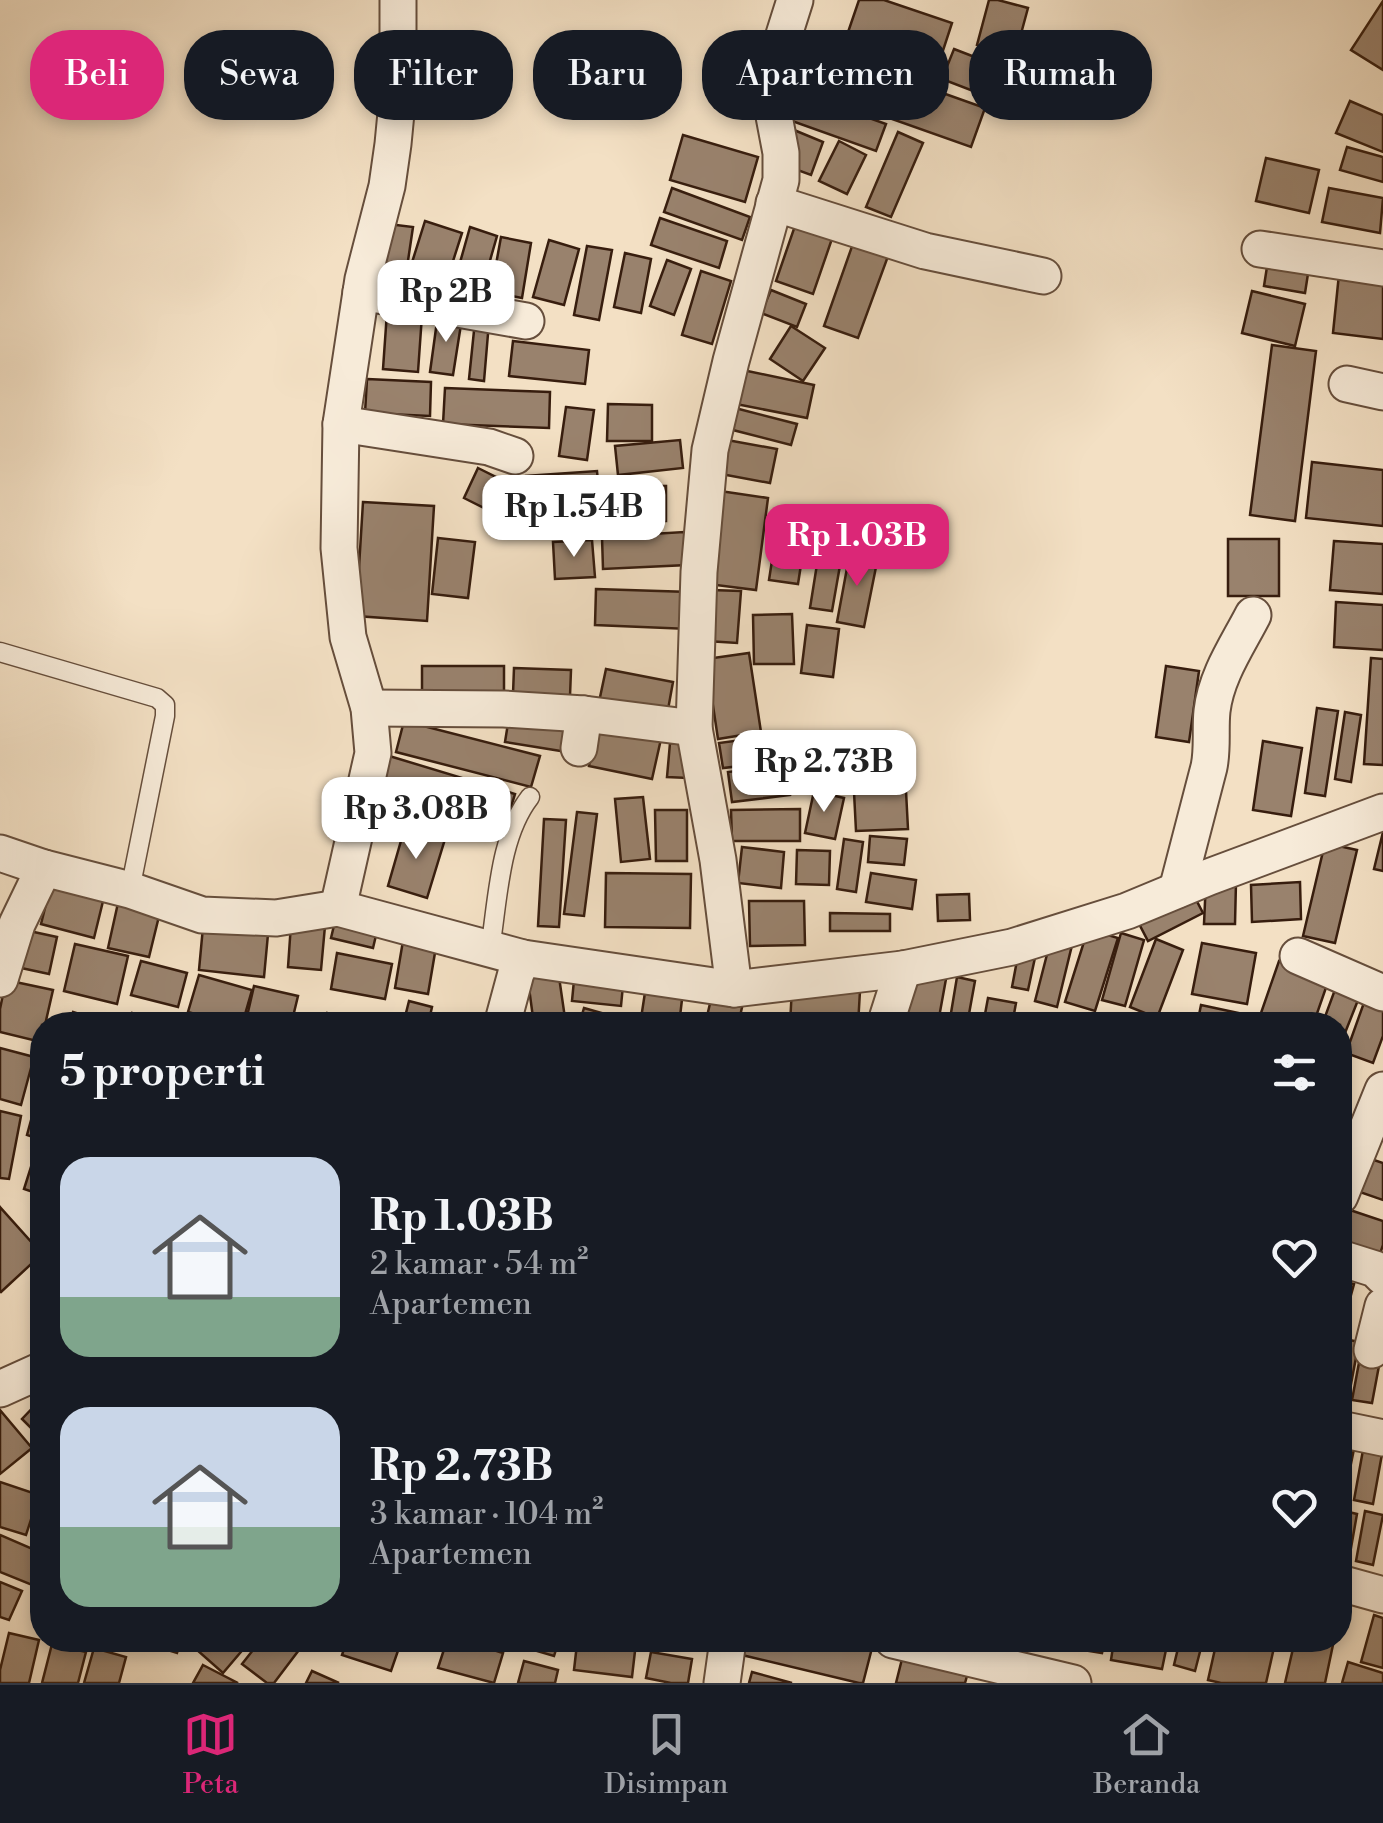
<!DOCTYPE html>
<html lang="id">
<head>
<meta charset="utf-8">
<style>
	:root { --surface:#171b24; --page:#20242c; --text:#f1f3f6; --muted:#9ea1a6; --line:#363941; --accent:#db2777 }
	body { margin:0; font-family:"Libre Bodoni",serif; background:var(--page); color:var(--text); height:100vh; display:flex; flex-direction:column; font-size:38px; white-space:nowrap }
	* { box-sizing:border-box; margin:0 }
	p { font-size:32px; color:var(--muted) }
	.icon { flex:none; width:55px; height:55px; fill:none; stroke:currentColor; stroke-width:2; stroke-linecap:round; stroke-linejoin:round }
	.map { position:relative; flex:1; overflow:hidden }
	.panel { position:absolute; left:30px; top:1012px; width:1322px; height:640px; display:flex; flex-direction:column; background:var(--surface); border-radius:40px; box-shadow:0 5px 15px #0003 }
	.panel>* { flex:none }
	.hud { position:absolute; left:30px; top:30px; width:1325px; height:90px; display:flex; gap:20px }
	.price { position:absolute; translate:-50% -85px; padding:0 22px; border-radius:20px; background:#fff; color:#222; font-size:32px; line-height:65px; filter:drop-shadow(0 2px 5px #0008) }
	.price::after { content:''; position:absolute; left:50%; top:60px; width:30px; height:22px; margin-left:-15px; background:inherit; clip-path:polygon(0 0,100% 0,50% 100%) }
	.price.current { background:var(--accent); color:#fff }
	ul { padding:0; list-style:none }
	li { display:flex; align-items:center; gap:30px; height:250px; padding:0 30px }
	li span { display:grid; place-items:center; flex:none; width:280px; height:200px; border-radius:30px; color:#555 }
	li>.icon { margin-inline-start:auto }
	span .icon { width:120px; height:120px; fill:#fffc; stroke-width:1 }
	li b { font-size:42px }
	h2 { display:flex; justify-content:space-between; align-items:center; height:120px; padding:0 30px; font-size:42px }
	.tag { padding:0 35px; border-radius:40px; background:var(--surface); box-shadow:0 5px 15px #0003; font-size:35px; line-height:90px }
	.tag.current { background:var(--accent); color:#fff }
	.dock { display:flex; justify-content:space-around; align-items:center; height:140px; border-top:2px solid var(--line); background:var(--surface); font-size:28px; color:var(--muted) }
	.dock a { display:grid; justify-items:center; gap:5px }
	.dock .current { color:var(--accent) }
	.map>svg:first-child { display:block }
	.building { fill:#99826d; stroke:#371d0e; stroke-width:2.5 }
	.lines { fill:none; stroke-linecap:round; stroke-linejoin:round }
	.lane-casing { stroke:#664e3c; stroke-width:21 }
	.street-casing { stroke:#664e3c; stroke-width:39 }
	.lane { stroke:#f7ebd9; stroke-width:18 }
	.street { stroke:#f7ebd9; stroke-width:35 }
</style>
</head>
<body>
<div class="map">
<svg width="1383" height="1683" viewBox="0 0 1383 1683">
	<rect width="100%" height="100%" fill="#f3e0c4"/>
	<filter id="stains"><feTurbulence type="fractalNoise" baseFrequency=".002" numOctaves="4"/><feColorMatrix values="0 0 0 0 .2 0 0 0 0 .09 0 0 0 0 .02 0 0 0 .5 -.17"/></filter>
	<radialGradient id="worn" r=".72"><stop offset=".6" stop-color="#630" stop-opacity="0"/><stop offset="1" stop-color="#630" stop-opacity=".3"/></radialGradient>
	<!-- building -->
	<g class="building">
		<polygon points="859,0 884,0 952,23 936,72 845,41"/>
		<polygon points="989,0 998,0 1028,8 1015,56 977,45"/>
		<polygon points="1383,1 1383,70 1351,50"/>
		<polygon points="798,35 880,68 862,111 781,77"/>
		<polygon points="954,49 1011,71 999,101 942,79"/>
		<polygon points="906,80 985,108 971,147 892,119"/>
		<polygon points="788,89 886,124 876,151 778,116"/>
		<polygon points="1350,101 1383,115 1383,152 1336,133"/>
		<polygon points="794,130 823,142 811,175 781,164"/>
		<polygon points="898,132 923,143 891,217 866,207"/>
		<polygon points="683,135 758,157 745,202 670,180"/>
		<polygon points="839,141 866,155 847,194 819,181"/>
		<polygon points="1347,147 1383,157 1383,182 1340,170"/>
		<polygon points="1266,158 1319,170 1309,213 1256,201"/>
		<polygon points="672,188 750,217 742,240 664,212"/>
		<polygon points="1329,188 1383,198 1380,233 1322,222"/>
		<polygon points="798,217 835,230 813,294 776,281"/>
		<polygon points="660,218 727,241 719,268 651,245"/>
		<polygon points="425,221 462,233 446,283 409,272"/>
		<polygon points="388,224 413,227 405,281 380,277"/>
		<polygon points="470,227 497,236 479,299 452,291"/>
		<polygon points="856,235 891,248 858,338 824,326"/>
		<polygon points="501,237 531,243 522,298 491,292"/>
		<polygon points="549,240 579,249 564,305 533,297"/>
		<polygon points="587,246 612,250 599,320 574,315"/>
		<polygon points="625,253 651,259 641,313 614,307"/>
		<polygon points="1269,254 1310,261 1305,293 1264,286"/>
		<polygon points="667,260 691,269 674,315 650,306"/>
		<polygon points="701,271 731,281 712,344 682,335"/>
		<polygon points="1339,274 1383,279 1383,339 1333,333"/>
		<polygon points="771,290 806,304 797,327 761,313"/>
		<polygon points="1252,291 1305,304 1295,346 1242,333"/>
		<polygon points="387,312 422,315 418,372 383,369"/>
		<polygon points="438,314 462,318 453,375 430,372"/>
		<polygon points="475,321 489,322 484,381 469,379"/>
		<polygon points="791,326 825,348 803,381 770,359"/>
		<polygon points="513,341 589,350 585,384 509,376"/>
		<polygon points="1272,345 1316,351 1295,521 1250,515"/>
		<polygon points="738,369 814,385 807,418 731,403"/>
		<polygon points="367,379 431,382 430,416 365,413"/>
		<polygon points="445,388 550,392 549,428 443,424"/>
		<polygon points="608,404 652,405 652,441 607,441"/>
		<polygon points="566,407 594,410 587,460 559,456"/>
		<polygon points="735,408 797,424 791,445 729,429"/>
		<polygon points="680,440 683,468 618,475 615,446"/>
		<polygon points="727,440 777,449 770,483 721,474"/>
		<polygon points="1312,462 1383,470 1383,526 1306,518"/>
		<polygon points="478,468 512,485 498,515 464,498"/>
		<polygon points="597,471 602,528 530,534 526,476"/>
		<polygon points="612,485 666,486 666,521 611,521"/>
		<polygon points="720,491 768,498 756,590 708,584"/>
		<polygon points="363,502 434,506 427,621 356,616"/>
		<polygon points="780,509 809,513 798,584 769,580"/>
		<polygon points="684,532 687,565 603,569 602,537"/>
		<polygon points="822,533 845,537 832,611 810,608"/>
		<polygon points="438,538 475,542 468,598 432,594"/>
		<rect x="1228" y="539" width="51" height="57"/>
		<polygon points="592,540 595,577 555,579 553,542"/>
		<polygon points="1334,541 1383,544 1383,594 1330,590"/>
		<polygon points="850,552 878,557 864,627 837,622"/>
		<polygon points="596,589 690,592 689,629 595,625"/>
		<polygon points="711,590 741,591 737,643 707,641"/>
		<polygon points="1336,602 1383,605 1383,650 1334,647"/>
		<polygon points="792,614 794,664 754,664 753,615"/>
		<polygon points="807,625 839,629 833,677 801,673"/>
		<polygon points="749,653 761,732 718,739 706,659"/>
		<polygon points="1371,658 1383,659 1383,765 1364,764"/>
		<rect x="422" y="666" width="82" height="30"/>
		<polygon points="1166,666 1199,671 1189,742 1156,737"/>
		<polygon points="514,668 571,670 570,696 513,694"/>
		<polygon points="606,669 673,682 667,715 599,702"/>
		<polygon points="1317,708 1338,711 1325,796 1305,793"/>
		<polygon points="510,711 571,721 567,752 505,742"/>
		<polygon points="1345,712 1361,715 1351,782 1335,779"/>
		<polygon points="404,721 540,756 531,787 396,752"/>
		<polygon points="598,725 661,739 652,779 589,766"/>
		<polygon points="779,735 782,761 723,768 719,743"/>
		<polygon points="1263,741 1302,748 1291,816 1253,810"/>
		<polygon points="902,742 906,772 841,781 836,751"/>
		<polygon points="670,743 691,744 688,778 667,777"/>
		<polygon points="386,755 515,794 502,836 373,796"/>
		<polygon points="786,765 790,795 732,802 728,772"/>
		<polygon points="814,791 844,798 835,839 805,833"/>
		<polygon points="906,791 908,829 856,831 854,792"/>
		<polygon points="643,797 650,859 621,862 615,799"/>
		<polygon points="800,809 800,841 732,841 731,810"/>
		<polygon points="655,810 687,810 687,861 656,861"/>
		<polygon points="577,812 597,814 584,916 564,914"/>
		<polygon points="544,819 566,820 559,927 538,926"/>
		<polygon points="405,827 445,839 427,898 388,886"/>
		<polygon points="1383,832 1383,871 1374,869"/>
		<polygon points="870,836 907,839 904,865 868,862"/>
		<polygon points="844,839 863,842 856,892 837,889"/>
		<polygon points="1325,843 1357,850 1335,943 1303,936"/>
		<polygon points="742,847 784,852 781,888 738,883"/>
		<polygon points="797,850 830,851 829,885 796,884"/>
		<polygon points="606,873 691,874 690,928 605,927"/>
		<polygon points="871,873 916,880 912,909 866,902"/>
		<polygon points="53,876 106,889 94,938 41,924"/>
		<polygon points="1206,880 1236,882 1235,924 1204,924"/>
		<polygon points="1300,882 1301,919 1252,922 1251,885"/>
		<polygon points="1191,890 1203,913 1148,941 1136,918"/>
		<polygon points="120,894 162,904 149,957 108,948"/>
		<polygon points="969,894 970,920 938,921 937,895"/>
		<polygon points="749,901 804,901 805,945 750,946"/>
		<polygon points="830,913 890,914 890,931 830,931"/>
		<polygon points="336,917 378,927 373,948 331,938"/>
		<polygon points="291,924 325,926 321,970 288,967"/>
		<polygon points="203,927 268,934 264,977 199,970"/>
		<polygon points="20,929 57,937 49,974 12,966"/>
		<polygon points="1088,929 1118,938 1095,1011 1065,1002"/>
		<polygon points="1121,933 1144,940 1125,1006 1102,1000"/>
		<polygon points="404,935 437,941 428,994 395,988"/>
		<polygon points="1052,935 1073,941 1057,1007 1035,1001"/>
		<polygon points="1156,939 1183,950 1157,1018 1130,1007"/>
		<polygon points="1202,943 1256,953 1247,1004 1192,994"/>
		<polygon points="75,944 128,956 117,1004 64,991"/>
		<polygon points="1019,950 1036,953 1028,990 1012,987"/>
		<polygon points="337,953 392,964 385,999 331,989"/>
		<polygon points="141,961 187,973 178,1007 131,995"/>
		<polygon points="1279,961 1329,979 1313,1025 1294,1025 1261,1013"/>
		<polygon points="558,970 566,1025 534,1025 527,973"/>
		<polygon points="575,970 624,975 621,1006 572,1001"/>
		<polygon points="912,972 946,979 938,1023 904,1017"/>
		<polygon points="199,975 252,990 242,1025 233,1025 188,1012"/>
		<polygon points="1340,976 1364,985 1341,1043 1340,1025 1322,1025"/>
		<polygon points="957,977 975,981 967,1025 949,1025"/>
		<polygon points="6,980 53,990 45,1025 42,1025 41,1042 0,1032 0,1009"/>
		<polygon points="254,986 298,996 291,1025 245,1025"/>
		<polygon points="646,986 683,991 679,1025 640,1025"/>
		<polygon points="792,987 860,991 858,1025 790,1025"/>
		<polygon points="712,995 743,1003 738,1025 705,1025"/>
		<polygon points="1366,997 1383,1003 1383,1036 1373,1063 1346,1053"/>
		<polygon points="988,998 1016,1003 1012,1025 983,1025"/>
		<polygon points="409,1001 432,1007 428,1025 403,1025"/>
		<polygon points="1201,1005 1243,1014 1241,1025 1197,1025"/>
		<polygon points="584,1008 626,1020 624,1025 579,1025"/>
		<polygon points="73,1012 114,1025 69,1025"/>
		<polygon points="132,1013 159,1022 158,1025 129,1025"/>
		<polygon points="327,1013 360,1025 322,1025"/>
		<polygon points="0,1048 34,1057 21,1105 0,1099"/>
		<polygon points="36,1102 42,1104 42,1140 27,1135"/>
		<polygon points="0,1111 21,1116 9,1179 0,1178"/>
		<polygon points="37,1148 42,1150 42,1195 24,1189"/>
		<polygon points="1365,1157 1383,1163 1383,1200 1354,1190"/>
		<polygon points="0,1207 42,1254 1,1292 0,1291"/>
		<polygon points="1344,1208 1383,1221 1383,1245 1380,1254 1340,1241 1340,1219"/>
		<polygon points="1340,1280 1354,1284 1343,1324 1340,1324"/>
		<polygon points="1340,1338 1359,1342 1347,1405 1340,1404"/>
		<polygon points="1361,1352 1381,1355 1372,1403 1352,1400"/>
		<polygon points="42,1398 42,1439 22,1419"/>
		<polygon points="0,1410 32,1448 0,1474"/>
		<polygon points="1340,1446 1354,1449 1344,1498 1340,1498"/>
		<polygon points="1363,1450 1382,1454 1373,1504 1354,1500"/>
		<polygon points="0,1482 39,1495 26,1535 0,1527"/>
		<polygon points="1340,1510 1357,1514 1348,1565 1340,1563"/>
		<polygon points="1365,1511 1383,1515 1373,1565 1356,1561"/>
		<polygon points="0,1535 42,1553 42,1589 0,1572"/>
		<polygon points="0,1582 22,1591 9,1620 0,1617"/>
		<polygon points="1374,1615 1383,1618 1383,1668 1361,1662"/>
		<polygon points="9,1633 39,1640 29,1683 0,1683 0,1670"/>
		<polygon points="136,1640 181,1640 177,1653"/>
		<polygon points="207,1640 251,1640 223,1673 197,1650"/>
		<polygon points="261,1640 302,1640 305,1642 274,1683 267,1683 242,1664"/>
		<polygon points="347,1640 395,1640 401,1642 391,1671 342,1655"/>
		<polygon points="447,1640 462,1640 503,1653 494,1683 438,1668"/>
		<polygon points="533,1640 559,1640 554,1656 530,1649"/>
		<polygon points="746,1640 839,1640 872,1648 863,1683 859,1683 742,1655"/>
		<polygon points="1067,1640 1105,1640 1102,1653 1065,1647"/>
		<polygon points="1114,1640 1168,1640 1162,1669 1111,1660"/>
		<polygon points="1180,1640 1203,1640 1195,1671 1174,1665"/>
		<polygon points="1217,1640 1264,1640 1275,1643 1266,1683 1221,1683 1208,1680"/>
		<polygon points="1295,1640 1334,1640 1325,1683 1285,1683"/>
		<polygon points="52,1644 86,1652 78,1683 42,1683"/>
		<polygon points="577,1644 635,1651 632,1677 574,1670"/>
		<polygon points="94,1648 126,1657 119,1683 84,1683"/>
		<polygon points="651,1652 692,1659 688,1683 671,1683 646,1678"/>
		<polygon points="902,1659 967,1676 965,1683 896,1683"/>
		<polygon points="524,1661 558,1670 555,1683 518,1683"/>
		<polygon points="1348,1662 1383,1673 1383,1683 1342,1683"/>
		<polygon points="203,1665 238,1683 193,1683"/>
		<polygon points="312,1671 339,1683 306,1683"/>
		<polygon points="752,1672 792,1683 749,1683"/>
	</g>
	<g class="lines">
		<!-- lane casing -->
		<g class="lane-casing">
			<g id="lane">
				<polyline points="0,652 157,698 165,705 165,716 130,890"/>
				<path d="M490,949C498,900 499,837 530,797"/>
			</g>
		</g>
		<!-- street casing -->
		<g class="street-casing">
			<g id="street">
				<polyline points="774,203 925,251 1043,276"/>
				<polyline points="1260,249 1383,268"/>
				<polyline points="361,292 526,321"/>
				<polyline points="1347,384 1383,392"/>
				<polyline points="341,424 489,447 515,456"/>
				<polyline points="369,708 504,709 584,714 694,728"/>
				<polyline points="579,748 584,714"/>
				<polyline points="0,853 44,868 130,890 202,915 276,918 338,908 523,958 734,989 903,969 1012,947 1127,911 1209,877 1383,812"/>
				<path d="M1177,890L1209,767C1213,748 1210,730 1212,711C1216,676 1237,646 1253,615"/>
				<polyline points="338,908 373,753 369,708 348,637 339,548 341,424 363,279 387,186 393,144 398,92 398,0"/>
				<polyline points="1298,956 1383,993"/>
				<polyline points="0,979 17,924 44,868"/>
				<polyline points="734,989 718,860 694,728 699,572 710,450 731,361 781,180 781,153 770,95 770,79 795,0"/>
				<polyline points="502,1025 516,973 523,958"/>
				<polyline points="885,1025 903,969"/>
				<polyline points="1340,1196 1383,1090"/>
				<polyline points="1340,1258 1375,1269 1383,1277"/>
				<polyline points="1372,1350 1383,1306"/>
				<polyline points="0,1389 42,1370"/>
				<polyline points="1340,1429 1383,1438"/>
				<polyline points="1340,1583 1383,1595"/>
				<polyline points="893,1640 1073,1683"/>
				<polyline points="722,1683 728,1640"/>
			</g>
		</g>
		<!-- lane -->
		<use href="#lane" class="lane"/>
		<!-- street -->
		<use href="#street" class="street"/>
	</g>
	<rect width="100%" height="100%" filter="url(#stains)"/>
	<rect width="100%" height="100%" fill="url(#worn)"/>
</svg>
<b class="price" style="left:446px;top:345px">Rp 2B</b>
<b class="price" style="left:574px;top:560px">Rp 1.54B</b>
<b class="price current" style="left:857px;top:589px">Rp 1.03B</b>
<b class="price" style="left:824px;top:815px">Rp 2.73B</b>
<b class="price" style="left:416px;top:862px">Rp 3.08B</b>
<div class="hud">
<a class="tag current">Beli</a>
<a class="tag">Sewa</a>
<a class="tag">Filter</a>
<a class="tag">Baru</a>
<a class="tag">Apartemen</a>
<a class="tag">Rumah</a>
</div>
<section class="panel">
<h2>5 properti<svg class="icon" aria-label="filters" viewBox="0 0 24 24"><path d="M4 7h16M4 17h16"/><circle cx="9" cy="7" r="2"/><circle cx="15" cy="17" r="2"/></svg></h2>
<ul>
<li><span style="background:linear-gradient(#c9d6e8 70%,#7fa58c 0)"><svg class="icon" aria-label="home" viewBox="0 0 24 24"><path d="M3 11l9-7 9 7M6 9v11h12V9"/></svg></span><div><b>Rp 1.03B</b><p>2 kamar · 54 m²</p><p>Apartemen</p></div><svg class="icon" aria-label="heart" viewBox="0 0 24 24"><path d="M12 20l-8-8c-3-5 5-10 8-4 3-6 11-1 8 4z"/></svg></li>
<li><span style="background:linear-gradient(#c9d6e8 60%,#7fa58c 0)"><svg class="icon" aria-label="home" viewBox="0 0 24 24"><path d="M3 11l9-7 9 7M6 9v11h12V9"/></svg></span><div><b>Rp 2.73B</b><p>3 kamar · 104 m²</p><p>Apartemen</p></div><svg class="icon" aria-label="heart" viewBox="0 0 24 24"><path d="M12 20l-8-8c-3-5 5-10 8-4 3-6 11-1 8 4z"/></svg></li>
</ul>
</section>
</div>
<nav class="dock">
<a class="current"><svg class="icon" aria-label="map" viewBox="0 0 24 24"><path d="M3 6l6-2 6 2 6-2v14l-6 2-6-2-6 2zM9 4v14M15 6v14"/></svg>Peta</a>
<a><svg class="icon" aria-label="saved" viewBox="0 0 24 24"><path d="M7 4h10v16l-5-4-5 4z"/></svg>Disimpan</a>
<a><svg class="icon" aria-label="home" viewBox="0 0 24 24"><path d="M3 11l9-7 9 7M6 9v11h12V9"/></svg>Beranda</a>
</nav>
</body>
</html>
